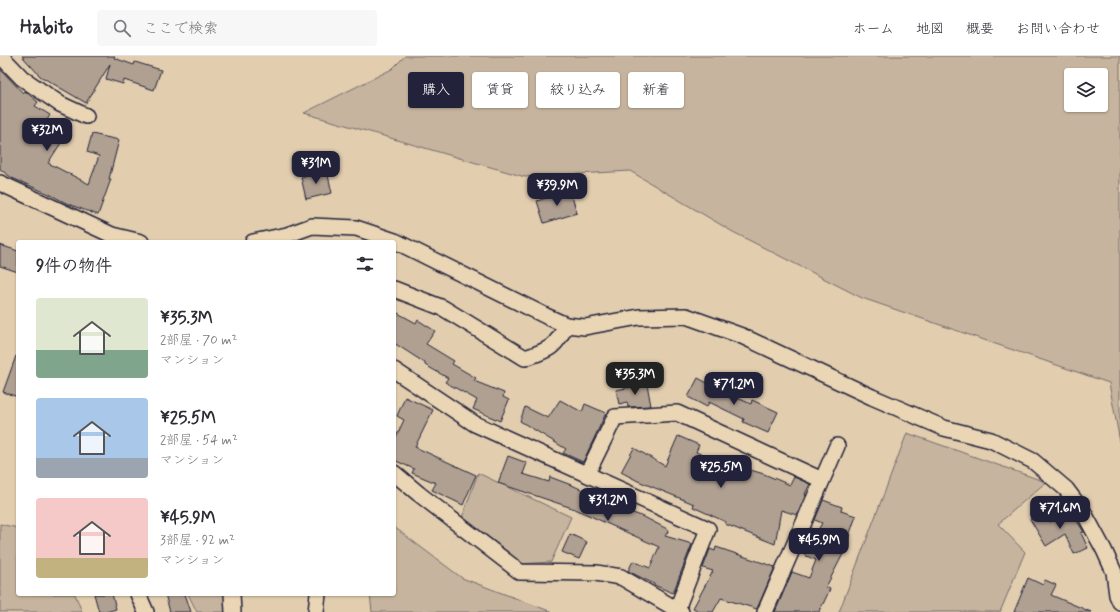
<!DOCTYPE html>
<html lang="ja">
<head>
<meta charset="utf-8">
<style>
	:root { --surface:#fff; --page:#f7f7f7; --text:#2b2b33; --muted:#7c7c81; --line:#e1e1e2; --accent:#22223b }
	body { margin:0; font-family:Mynerve,"Klee One",sans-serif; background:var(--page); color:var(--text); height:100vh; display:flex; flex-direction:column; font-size:15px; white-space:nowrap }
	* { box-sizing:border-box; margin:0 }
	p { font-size:13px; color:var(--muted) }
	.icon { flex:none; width:22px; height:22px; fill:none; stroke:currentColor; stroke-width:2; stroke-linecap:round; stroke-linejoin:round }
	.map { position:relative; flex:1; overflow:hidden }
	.side { position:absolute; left:16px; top:184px; width:380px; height:356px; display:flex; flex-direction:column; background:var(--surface); border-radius:4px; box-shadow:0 1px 3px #0004 }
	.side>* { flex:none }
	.guide { position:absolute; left:408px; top:16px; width:380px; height:36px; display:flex; gap:8px }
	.controls { position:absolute; left:1064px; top:12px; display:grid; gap:8px }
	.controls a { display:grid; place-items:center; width:44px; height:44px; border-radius:4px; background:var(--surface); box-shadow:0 1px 3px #0004; font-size:20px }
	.price { position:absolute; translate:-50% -34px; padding:0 9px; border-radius:8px; background:var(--accent); color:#fff; font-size:13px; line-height:26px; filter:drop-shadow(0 1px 2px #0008) }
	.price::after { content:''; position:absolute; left:50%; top:24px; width:12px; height:9px; margin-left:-6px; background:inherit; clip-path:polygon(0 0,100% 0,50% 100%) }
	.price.active { background:#222; color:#fff }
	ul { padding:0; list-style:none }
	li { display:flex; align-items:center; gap:12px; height:100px; padding:0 20px }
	li span { display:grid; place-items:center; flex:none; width:112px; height:80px; border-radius:4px; color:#555 }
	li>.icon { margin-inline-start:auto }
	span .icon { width:48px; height:48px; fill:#fffc; stroke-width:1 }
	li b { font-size:17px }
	h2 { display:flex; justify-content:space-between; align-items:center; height:48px; padding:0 20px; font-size:17px }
	.pill { padding:0 14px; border-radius:4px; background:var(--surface); box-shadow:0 1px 3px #0004; font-size:14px; line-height:36px }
	.pill.active { background:var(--accent); color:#fff }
	header { display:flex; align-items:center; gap:24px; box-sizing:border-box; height:56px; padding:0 20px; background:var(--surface); border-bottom:1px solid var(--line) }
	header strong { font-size:19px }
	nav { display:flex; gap:22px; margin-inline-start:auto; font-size:14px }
	.search { width:280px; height:36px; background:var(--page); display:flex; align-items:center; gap:10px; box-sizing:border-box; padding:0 14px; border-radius:4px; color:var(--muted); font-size:15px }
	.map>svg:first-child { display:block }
	.green { fill:#c6b49e; stroke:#746b6c; fill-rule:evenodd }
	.building { fill:#b0a091; stroke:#22223b }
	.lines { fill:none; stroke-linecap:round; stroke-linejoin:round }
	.minor-casing { stroke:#22223b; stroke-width:18 }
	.minor { stroke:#ead5b4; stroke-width:15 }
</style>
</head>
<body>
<header>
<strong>Habito</strong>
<div class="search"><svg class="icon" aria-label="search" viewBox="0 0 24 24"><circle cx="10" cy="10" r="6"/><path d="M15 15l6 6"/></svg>ここで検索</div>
<nav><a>ホーム</a><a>地図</a><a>概要</a><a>お問い合わせ</a></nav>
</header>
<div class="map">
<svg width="1120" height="556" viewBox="0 0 1120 556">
	<rect width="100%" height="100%" fill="#e2ceaf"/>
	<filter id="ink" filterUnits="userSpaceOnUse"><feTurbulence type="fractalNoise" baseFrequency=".025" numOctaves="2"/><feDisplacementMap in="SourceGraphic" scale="8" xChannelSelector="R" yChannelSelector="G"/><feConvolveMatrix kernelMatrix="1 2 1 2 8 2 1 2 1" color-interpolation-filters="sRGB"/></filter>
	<g filter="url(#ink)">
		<!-- green -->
		<g class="green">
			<path d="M405,0H1120V386L1109,327L862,242L733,176L630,115L525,121L304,57L392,13ZM1071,19H1101V49H1071Z"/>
			<polygon points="907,377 1046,426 998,468 1025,496 1000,556 839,556"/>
			<polygon points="478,417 571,461 551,506 521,508 462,462"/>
			<polygon points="0,468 18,472 18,538 75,538 82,556 0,556"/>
			<polygon points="394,471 462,522 552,556 372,556 370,538 394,538"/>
			<polygon points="188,538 225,538 226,556 197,556"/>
		</g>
		<!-- building -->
		<g class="building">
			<polygon points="22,0 115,0 114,2 134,9 135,6 161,14 154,34 124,24 123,28 106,23 110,8 86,47 40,20"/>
			<polygon points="0,13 23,37 25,35 38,46 35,50 50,59 47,64 68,76 48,107 89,128 99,100 87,96 92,78 119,84 109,123 111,123 98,159 68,148 49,138 12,122 0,113"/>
			<polygon points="327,115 332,137 306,143 301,121"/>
			<polygon points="570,134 577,157 544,167 537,145"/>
			<polygon points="0,189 18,195 18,216 0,210"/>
			<polygon points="394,255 416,267 418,264 435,275 426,288 454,305 452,308 476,322 474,325 504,337 503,341 509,344 500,365 473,353 477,344 445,326 448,322 425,309 425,307 394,287"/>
			<polygon points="16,300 18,300 18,341 3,336"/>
			<polygon points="698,322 722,335 751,348 752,344 778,356 768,377 743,366 744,363 709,346 707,351 688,341"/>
			<polygon points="647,328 651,350 628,351 627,346 619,348 616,334"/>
			<polygon points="405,341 433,354 415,391 476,419 463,449 432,434 436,427 412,417 414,413 394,404 394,385 404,364 397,360"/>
			<polygon points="560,344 582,356 585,348 606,357 583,406 563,397 566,393 520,365 525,351 548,362"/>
			<polygon points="678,380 699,389 696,396 729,410 730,408 764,418 790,429 794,421 810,428 805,438 806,438 797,459 781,454 775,488 725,468 726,466 693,451 694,448 638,425 621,416 634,392 665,410"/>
			<polygon points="508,400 527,407 523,418 549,426 550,421 574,430 606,445 605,447 644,461 669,474 665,480 692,488 673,537 654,529 654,528 628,515 633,505 650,512 659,491 575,453 498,427"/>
			<polygon points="823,444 842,451 841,455 856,460 842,500 826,531 830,533 823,548 822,548 819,556 775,556 792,516 809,522 816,504 804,499 822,467 815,464"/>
			<polygon points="1070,454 1084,476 1081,477 1088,492 1074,498 1065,478 1046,490 1030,463 1044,455 1050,466"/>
			<polygon points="570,478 587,486 579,503 562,496"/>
			<polygon points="716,491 775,511 757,553 721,542 713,556 701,556 693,552 713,515 703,512 710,493 715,495"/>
			<polygon points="1028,522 1043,529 1045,524 1056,529 1051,539 1091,556 1014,556"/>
			<polygon points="94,538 112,538 116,553 106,556 99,556"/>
			<polygon points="165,538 185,538 191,556 170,556"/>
		</g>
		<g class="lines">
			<!-- minor casing -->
			<g class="minor-casing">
				<g id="minor">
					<polyline points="1,0 22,22 60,48 86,60"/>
					<polyline points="0,127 112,179 141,186"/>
					<polyline points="253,186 287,179 312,170 356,172 395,185 546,260 566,269 585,271 639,261 686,260 742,280 872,341 944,372 991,384 1033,405 1066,433 1084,457 1104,494 1114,516 1117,539 1120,546"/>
					<path d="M394,233L443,252L525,302C548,294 555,293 566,269"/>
					<polyline points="394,314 475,368 708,473 677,553"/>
					<polyline points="394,417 419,438 520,516 596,517 621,521 681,556"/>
					<polyline points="587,418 615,361 677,357 822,424"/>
					<polyline points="138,538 146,556"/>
					<polyline points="232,538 233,556"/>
					<polyline points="316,556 318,538"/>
					<polyline points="765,556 837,390"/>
				</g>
			</g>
			<!-- minor -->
			<use href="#minor" class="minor"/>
		</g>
	</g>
</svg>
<div class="controls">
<a><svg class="icon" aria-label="layers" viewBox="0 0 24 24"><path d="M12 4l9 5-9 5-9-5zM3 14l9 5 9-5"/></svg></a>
</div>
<b class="price" style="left:47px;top:96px">¥32M</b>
<b class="price" style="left:316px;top:129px">¥31M</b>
<b class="price" style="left:557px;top:151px">¥39.9M</b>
<b class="price active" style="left:635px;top:340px">¥35.3M</b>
<b class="price" style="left:734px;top:350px">¥71.2M</b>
<b class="price" style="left:721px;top:433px">¥25.5M</b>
<b class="price" style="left:608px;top:466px">¥31.2M</b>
<b class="price" style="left:1060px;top:474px">¥71.6M</b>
<b class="price" style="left:819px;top:506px">¥45.9M</b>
<div class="guide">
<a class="pill active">購入</a>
<a class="pill">賃貸</a>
<a class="pill">絞り込み</a>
<a class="pill">新着</a>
</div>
<section class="side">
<h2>9件の物件<svg class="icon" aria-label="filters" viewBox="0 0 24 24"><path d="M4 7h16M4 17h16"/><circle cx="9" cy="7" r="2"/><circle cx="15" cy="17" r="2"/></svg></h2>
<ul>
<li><span style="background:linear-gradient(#dfe7d0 65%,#7fa58c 0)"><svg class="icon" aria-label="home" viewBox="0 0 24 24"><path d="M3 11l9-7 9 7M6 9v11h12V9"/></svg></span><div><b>¥35.3M</b><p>2部屋 · 70 m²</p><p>マンション</p></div></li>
<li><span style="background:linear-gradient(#a9c7e8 75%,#9aa5b1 0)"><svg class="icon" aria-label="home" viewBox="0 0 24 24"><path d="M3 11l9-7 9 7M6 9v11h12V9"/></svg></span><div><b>¥25.5M</b><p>2部屋 · 54 m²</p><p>マンション</p></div></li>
<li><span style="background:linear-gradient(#f6c9c9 75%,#c2b280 0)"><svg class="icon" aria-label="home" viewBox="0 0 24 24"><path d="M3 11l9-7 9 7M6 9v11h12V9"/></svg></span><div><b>¥45.9M</b><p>3部屋 · 92 m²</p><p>マンション</p></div></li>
</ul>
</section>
</div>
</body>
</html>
